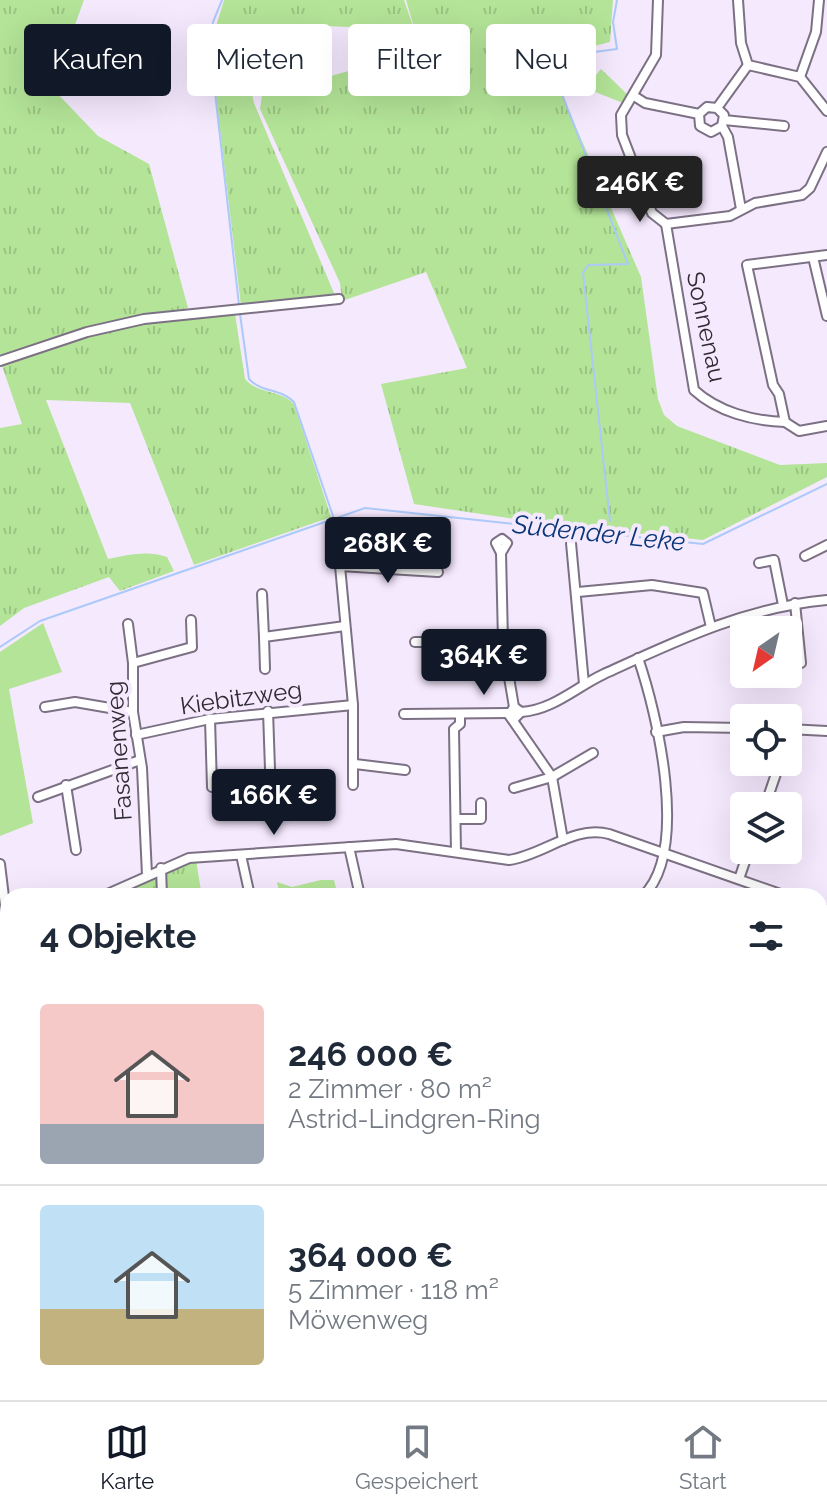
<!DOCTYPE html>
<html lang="de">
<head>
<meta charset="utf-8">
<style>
	:root { --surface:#fff; --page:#f6f6f7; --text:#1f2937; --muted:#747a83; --line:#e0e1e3; --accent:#111827 }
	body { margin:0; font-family:Raleway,sans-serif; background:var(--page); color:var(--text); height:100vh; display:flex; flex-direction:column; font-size:30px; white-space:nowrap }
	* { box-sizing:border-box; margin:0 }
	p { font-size:26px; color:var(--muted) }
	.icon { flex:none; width:44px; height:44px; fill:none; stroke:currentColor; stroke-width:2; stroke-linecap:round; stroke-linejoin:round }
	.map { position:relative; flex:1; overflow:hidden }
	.panel { position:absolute; left:0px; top:888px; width:828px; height:512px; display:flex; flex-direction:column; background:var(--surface); border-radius:24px 24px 0 0; box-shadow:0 8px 32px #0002 }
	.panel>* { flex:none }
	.top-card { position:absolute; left:24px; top:24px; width:780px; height:72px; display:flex; gap:16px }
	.needle { width:52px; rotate:214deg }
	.buttons { position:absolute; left:730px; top:616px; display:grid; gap:16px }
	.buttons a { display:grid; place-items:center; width:72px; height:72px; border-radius:8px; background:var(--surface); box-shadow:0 8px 32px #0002; font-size:40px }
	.price { position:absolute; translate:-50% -68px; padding:0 18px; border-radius:8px; background:var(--accent); color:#fff; font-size:26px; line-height:52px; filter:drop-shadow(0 2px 4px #0008) }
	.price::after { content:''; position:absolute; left:50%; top:48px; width:24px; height:18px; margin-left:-12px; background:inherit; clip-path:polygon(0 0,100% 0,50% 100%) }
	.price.current { background:#222; color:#fff }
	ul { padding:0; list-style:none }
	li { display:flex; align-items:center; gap:24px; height:200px; padding:0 40px }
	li+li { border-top:2px solid var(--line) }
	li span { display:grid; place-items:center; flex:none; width:224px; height:160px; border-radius:8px; color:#555 }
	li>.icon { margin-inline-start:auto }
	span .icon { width:96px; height:96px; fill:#fffc; stroke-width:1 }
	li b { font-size:34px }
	h2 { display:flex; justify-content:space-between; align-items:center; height:96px; padding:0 40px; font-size:34px }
	.chip { padding:0 28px; border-radius:8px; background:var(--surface); box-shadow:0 8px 32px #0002; font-size:28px; line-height:72px }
	.chip.current { background:var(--accent); color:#fff }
	.tabs { display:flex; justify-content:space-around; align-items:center; height:112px; border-top:2px solid var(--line); background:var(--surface); font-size:22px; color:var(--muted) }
	.tabs a { display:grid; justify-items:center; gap:4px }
	.tabs .current { color:var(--accent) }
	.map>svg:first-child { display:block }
	.grass { fill:url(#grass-tufts) }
	.forest { fill:url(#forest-firs) }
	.garden { fill:#b3e497 }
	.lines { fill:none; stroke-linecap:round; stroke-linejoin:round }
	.stream { stroke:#abc9f9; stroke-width:2 }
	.minor-casing { stroke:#7c7184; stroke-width:12 }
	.major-casing { stroke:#fff; stroke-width:14 }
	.minor { stroke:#fff; stroke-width:8 }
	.major { stroke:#fdc1c9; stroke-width:10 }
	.labels { text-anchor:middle; stroke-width:8; stroke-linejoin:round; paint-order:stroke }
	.street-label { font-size:24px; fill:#2f2b33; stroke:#f5e9fe }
	.water-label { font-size:26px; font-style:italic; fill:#0a367a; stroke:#f5e9fe }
</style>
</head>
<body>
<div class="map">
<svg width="827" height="1400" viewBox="0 0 827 1400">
	<defs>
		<pattern id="grass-tufts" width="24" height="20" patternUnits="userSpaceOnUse" patternTransform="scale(2)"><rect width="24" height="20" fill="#b3e497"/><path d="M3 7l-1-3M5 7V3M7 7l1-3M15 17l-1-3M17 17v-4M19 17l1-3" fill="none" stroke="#9ac483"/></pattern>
		<pattern id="forest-firs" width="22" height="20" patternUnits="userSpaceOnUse" patternTransform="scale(2)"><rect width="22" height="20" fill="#9dd27d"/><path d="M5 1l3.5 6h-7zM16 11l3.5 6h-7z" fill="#88b46c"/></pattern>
	</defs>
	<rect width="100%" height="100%" fill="#f5e9fe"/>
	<!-- grass -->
	<g class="grass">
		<polygon points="0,0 84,0 52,88 98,136 149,164 188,308 98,326 3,357 0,354"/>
		<polygon points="224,0 404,0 418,40 363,58 349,27 326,26 301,53 271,60 264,37 241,44 254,103 336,298 241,306 210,46"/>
		<polygon points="406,0 613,0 610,42 546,58 641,277 658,399 664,415 677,426 780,465 827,463 827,477 703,540 548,524 414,504 381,384 467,368 426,272 342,301 340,283 260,109 262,95 421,51"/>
		<polygon points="601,69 628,95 623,103 585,88"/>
		<path d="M235,314L245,379C259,395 279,389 294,404L331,517L194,565L130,403L46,400L108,559C128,555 147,550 167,557L174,571L120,591L109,577L24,608L0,626V428L22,424L1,363C41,356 78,337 118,327C157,317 195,315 235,314Z"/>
		<polygon points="196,860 201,891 192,895 153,896 146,890 141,896 118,896"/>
		<polygon points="528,1392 643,1392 648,1400 516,1400"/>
	</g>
	<!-- forest -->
	<g class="forest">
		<polygon points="418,40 421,49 367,65 363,58"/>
		<polygon points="827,1364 827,1400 771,1400 784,1392 820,1392 820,1368"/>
	</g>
	<!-- garden -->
	<g class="garden">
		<polygon points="43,623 62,672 9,689 33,823 0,836 0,652"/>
		<polygon points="321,880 334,880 338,896 280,896 277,882 292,887"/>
	</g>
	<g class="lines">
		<!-- stream -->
		<g class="stream">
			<polyline points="222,0 213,22 210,48 239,305"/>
			<path d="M240,314L249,379C262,393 280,388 294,402L334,519"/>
			<polyline points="610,521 583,273 588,265 628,264 548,58 617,49 613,22 617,0"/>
			<polyline points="0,647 40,621 365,508 703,544 827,484"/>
		</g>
		<!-- minor casing -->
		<g class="minor-casing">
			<g id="minor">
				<polyline points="658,0 656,55 621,115 622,135 652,213 666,224 730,216 755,203 802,195 810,188 827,152"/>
				<polyline points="738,0 741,43 748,65 800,77 827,111"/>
				<polyline points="800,77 816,32 819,0"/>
				<polyline points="634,96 645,103 699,114 707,107 717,108 724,115 722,126 711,132 700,126 699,114"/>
				<polyline points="717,108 748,65"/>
				<polyline points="724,120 784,126"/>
				<polyline points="722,126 728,137 741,209"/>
				<path d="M666,224L694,390C718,412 753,421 785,422L779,394L773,385L747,265L827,255"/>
				<polyline points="813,257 827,316"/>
				<polyline points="0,361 87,332 144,319 339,299"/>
				<polyline points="785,422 799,431 827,426"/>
				<polyline points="571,543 584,684"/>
				<polyline points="501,553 496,543 502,539 507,543 501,553 503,642 514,707"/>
				<polyline points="805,556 827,545"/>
				<polyline points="759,563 774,560 783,605"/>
				<polyline points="578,592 652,585 703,593 711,627"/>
				<polyline points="262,594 264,637"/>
				<polyline points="795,603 801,663"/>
				<polyline points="128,624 133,663 133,712 142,768 147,875"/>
				<polyline points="415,642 503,642"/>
				<path d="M638,658C657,713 690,851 643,896"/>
				<polyline points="133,663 192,647 191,620"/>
				<polyline points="265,669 264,637 345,626"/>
				<polyline points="45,707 75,702 133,712"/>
				<polyline points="268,711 271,798"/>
				<path d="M521,712C553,710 576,687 604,674C676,641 747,607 827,600"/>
				<polyline points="404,714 509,713"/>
				<polyline points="515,718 521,712 514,707 509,715 552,777 563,840"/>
				<polyline points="210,719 212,787"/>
				<polyline points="788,729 827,731"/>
				<polyline points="656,732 684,727 744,728"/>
				<polyline points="136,735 210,719 353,705"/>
				<polyline points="355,764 405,770"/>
				<polyline points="66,785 76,850"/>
				<polyline points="353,785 353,705 340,566 438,572"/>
				<polyline points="514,788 552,777 593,753"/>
				<polyline points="38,797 140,760"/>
				<polyline points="765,806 780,762"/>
				<polyline points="456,819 481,819 481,803"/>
				<polyline points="349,847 360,896"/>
				<polyline points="456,852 454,729 460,724 460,714"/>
				<polyline points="241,855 250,896"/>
				<polyline points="0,864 8,930"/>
				<polyline points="161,868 162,896"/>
				<polyline points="739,879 749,850"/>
				<path d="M103,896L189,858L396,844L509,860C544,855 573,825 609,834L786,896"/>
				<polyline points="820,908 827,911"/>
				<polyline points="0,942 8,939"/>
				<polyline points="0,987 8,996"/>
				<polyline points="0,1154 8,1158"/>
				<polyline points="820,1180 827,1184"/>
				<polyline points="0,1247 8,1234"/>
				<polyline points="820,1262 827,1249"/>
				<polyline points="0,1320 8,1330"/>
				<polyline points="82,1392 84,1400"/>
				<polyline points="338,1392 342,1400"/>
				<polyline points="680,1392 685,1400"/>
				<polyline points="16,1400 21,1392"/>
			</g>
		</g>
		<!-- major casing -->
		<g class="major-casing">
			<g id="major">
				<polyline points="820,977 827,966"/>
				<polyline points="0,1066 8,1076"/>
				<polyline points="229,1392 232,1400"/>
				<polyline points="419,1400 430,1392"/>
			</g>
		</g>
		<!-- minor -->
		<use href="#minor" class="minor"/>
		<!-- major -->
		<use href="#major" class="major"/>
	</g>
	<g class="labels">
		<!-- street labels -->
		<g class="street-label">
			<text transform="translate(706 327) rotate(78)" y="8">Sonnenau</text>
			<text transform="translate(241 698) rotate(-8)" y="8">Kiebitzweg</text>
			<text transform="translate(119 751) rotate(-94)" y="8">Fasanenweg</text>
		</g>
		<!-- water labels -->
		<g class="water-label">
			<text transform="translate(599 533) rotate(6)" y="9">Südender Leke</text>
		</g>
	</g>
</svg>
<div class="buttons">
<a><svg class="needle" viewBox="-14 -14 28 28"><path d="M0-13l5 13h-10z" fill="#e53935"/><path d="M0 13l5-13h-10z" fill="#747a83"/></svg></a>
<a><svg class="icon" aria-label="locate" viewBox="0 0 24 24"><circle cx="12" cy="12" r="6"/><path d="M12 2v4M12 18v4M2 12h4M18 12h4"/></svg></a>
<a><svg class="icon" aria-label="layers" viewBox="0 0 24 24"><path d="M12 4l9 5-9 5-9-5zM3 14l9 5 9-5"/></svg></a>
</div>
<b class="price current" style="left:640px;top:224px">246K €</b>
<b class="price" style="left:388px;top:585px">268K €</b>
<b class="price" style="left:484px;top:697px">364K €</b>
<b class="price" style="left:274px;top:837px">166K €</b>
<div class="top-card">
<a class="chip current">Kaufen</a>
<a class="chip">Mieten</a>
<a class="chip">Filter</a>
<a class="chip">Neu</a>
</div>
<section class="panel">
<h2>4 Objekte<svg class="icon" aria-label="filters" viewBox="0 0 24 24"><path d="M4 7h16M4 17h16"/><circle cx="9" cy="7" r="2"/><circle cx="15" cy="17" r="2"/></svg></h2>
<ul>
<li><span style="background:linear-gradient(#f6c9c9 75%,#9aa5b1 0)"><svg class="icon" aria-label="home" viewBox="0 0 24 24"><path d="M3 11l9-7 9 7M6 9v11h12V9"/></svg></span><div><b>246 000 €</b><p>2 Zimmer · 80 m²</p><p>Astrid-Lindgren-Ring</p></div></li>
<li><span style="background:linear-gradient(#bfe0f5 65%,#c2b280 0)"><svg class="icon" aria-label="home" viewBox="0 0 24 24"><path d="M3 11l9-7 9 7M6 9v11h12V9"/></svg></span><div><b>364 000 €</b><p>5 Zimmer · 118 m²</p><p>Möwenweg</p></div></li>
</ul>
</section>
</div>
<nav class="tabs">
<a class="current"><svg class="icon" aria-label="map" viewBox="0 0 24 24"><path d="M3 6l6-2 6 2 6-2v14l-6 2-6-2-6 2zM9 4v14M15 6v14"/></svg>Karte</a>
<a><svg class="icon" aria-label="saved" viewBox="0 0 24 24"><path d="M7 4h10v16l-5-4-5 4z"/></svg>Gespeichert</a>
<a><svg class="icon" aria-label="home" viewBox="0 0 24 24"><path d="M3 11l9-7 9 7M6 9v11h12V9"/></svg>Start</a>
</nav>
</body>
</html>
